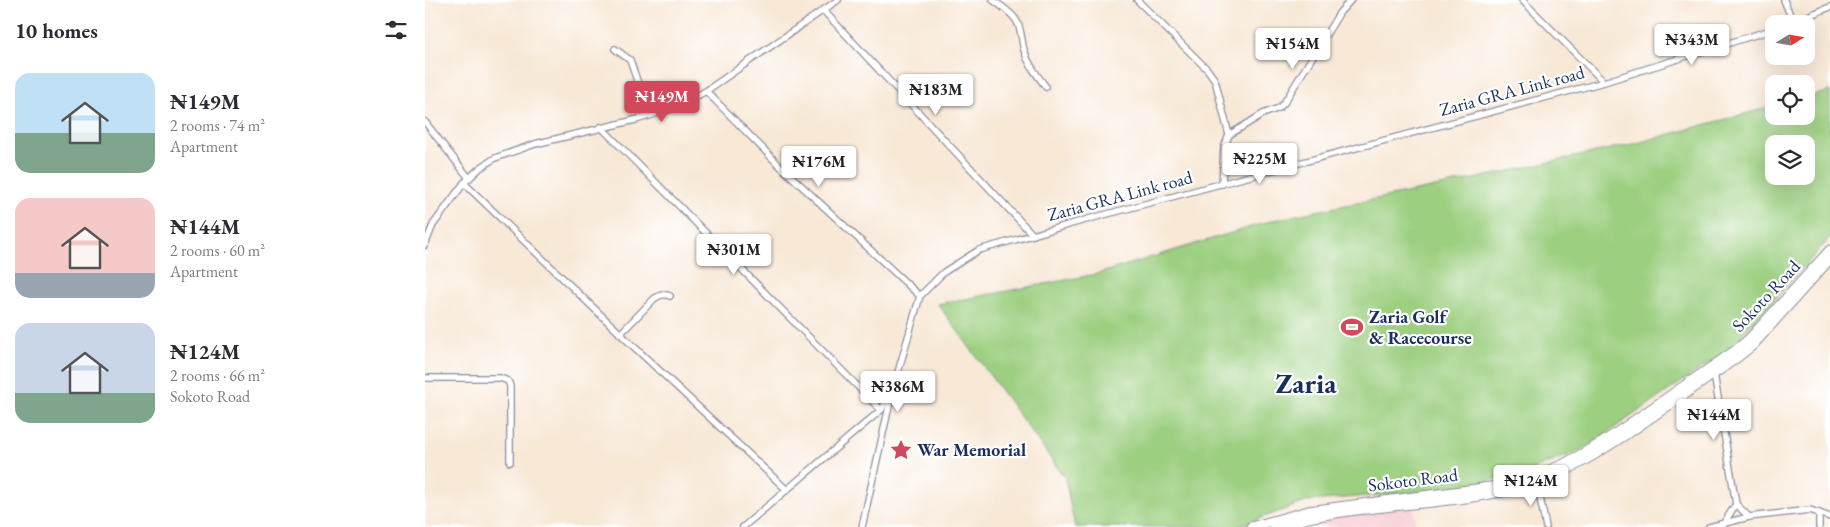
<!DOCTYPE html>
<html lang="en">
<head>
<meta charset="utf-8">
<style>
	:root { --surface:#fff; --page:#f7f7f7; --text:#2b2b33; --muted:#7c7c81; --accent:#d1495b }
	body { margin:0; font-family:"EB Garamond",serif; background:var(--page); color:var(--text); height:100vh; display:flex; flex-direction:column; font-size:19px; white-space:nowrap }
	* { box-sizing:border-box; margin:0 }
	p { font-size:16px; color:var(--muted) }
	.icon { flex:none; width:28px; height:28px; fill:none; stroke:currentColor; stroke-width:2; stroke-linecap:round; stroke-linejoin:round }
	.map { position:relative; flex:1; overflow:hidden }
	.panel { display:flex; flex-direction:column; background:var(--surface); width:425px }
	.panel>* { flex:none }
	.needle { width:32px; rotate:79deg }
	.tools { position:absolute; left:1340px; top:15px; display:grid; gap:10px }
	.tools a { display:grid; place-items:center; width:50px; height:50px; border-radius:10px; background:var(--surface); box-shadow:0 5px 20px #0002; font-size:25px }
	.price { position:absolute; translate:-50% -42px; padding:0 11px; border-radius:5px; background:#fff; color:#222; font-size:16px; line-height:32px; filter:drop-shadow(0 1px 2px #0008) }
	.price::after { content:''; position:absolute; left:50%; top:30px; width:15px; height:11px; margin-left:-8px; background:inherit; clip-path:polygon(0 0,100% 0,50% 100%) }
	.price.selected { background:var(--accent); color:#fff }
	ul { padding:0; list-style:none }
	li { display:flex; align-items:center; gap:15px; height:125px; padding:0 15px }
	li span { display:grid; place-items:center; flex:none; width:140px; height:100px; border-radius:15px; color:#555 }
	li>.icon { margin-inline-start:auto }
	span .icon { width:60px; height:60px; fill:#fffc; stroke-width:1 }
	li b { font-size:21px }
	h2 { display:flex; justify-content:space-between; align-items:center; height:60px; padding:0 15px; font-size:21px }
	main { display:flex; flex:1; min-height:0 }
	.map>svg:first-child { display:block }
	.built { fill:#f7cfd4 }
	.green { fill:#9ccf80; stroke:#5c7f6f; fill-rule:evenodd }
	.lines { fill:none; stroke-linecap:round; stroke-linejoin:round }
	.minor-casing { stroke:#8a8c9a; stroke-width:8 }
	.primary-casing { stroke:#8a8c9a; stroke-width:11 }
	.minor { stroke:#fff; stroke-width:5.5 }
	.primary { stroke:#fff; stroke-width:9 }
	.labels { text-anchor:middle; stroke-width:4.5; stroke-linejoin:round; paint-order:stroke }
	.street-label { font-size:18px; fill:#1b2f5e; stroke:#fff }
	.poi-label { font-size:18px; font-weight:bold; fill:#1b2f5e; stroke:#fff; text-anchor:start }
	.town-label { font-size:28px; font-weight:bold; fill:#1b2f5e; stroke:#fff }
</style>
</head>
<body>
<main>
<section class="panel">
<h2>10 homes<svg class="icon" aria-label="filters" viewBox="0 0 24 24"><path d="M4 7h16M4 17h16"/><circle cx="9" cy="7" r="2"/><circle cx="15" cy="17" r="2"/></svg></h2>
<ul>
<li><span style="background:linear-gradient(#bfe0f5 60%,#7fa58c 0)"><svg class="icon" aria-label="home" viewBox="0 0 24 24"><path d="M3 11l9-7 9 7M6 9v11h12V9"/></svg></span><div><b>₦149M</b><p>2 rooms · 74 m²</p><p>Apartment</p></div></li>
<li><span style="background:linear-gradient(#f6c9c9 75%,#9aa5b1 0)"><svg class="icon" aria-label="home" viewBox="0 0 24 24"><path d="M3 11l9-7 9 7M6 9v11h12V9"/></svg></span><div><b>₦144M</b><p>2 rooms · 60 m²</p><p>Apartment</p></div></li>
<li><span style="background:linear-gradient(#c9d6e8 70%,#7fa58c 0)"><svg class="icon" aria-label="home" viewBox="0 0 24 24"><path d="M3 11l9-7 9 7M6 9v11h12V9"/></svg></span><div><b>₦124M</b><p>2 rooms · 66 m²</p><p>Sokoto Road</p></div></li>
</ul>
</section>
<div class="map">
<svg width="1405" height="527" viewBox="0 0 1405 527">
	<rect width="100%" height="100%" fill="#fff"/>
	<filter id="ink" filterUnits="userSpaceOnUse"><feTurbulence type="fractalNoise" baseFrequency=".02" numOctaves="2"/><feDisplacementMap in="SourceGraphic" scale="10" xChannelSelector="R" yChannelSelector="G"/><feConvolveMatrix kernelMatrix="1 2 1 2 8 2 1 2 1" color-interpolation-filters="sRGB"/></filter>
	<filter id="wash" filterUnits="userSpaceOnUse"><feTurbulence type="fractalNoise" baseFrequency=".0096" numOctaves="4" result="noise"/><feDisplacementMap in="SourceGraphic" scale="20" xChannelSelector="R" yChannelSelector="G"/><feGaussianBlur stdDeviation="1.12" result="paint"/><feColorMatrix in="noise" values="0 0 0 0 0 0 0 0 0 0 0 0 0 0 0 0 0 1.4 0 .05"/><feComposite in="paint" operator="in"/></filter>
	<g filter="url(#wash)">
		<rect width="100%" height="100%" fill="#f8e8d6"/>
		<!-- built -->
		<polygon class="built" points="989,507 990,527 886,527 890,518"/>
		<!-- green -->
		<path class="green" d="M1405,91V238L1302,351L1155,451L1092,475L1013,490L884,501L810,527H650L640,478L513,304L672,274L852,219L1035,182L1212,143L1349,106V116H1381V98ZM1349,144H1381V176H1349Z"/>
	</g>
	<g filter="url(#ink)">
		<g class="lines">
			<!-- minor casing -->
			<g class="minor-casing">
				<g id="minor">
					<path d="M568,0C576,6 586,12 591,20C597,29 596,40 599,50C603,64 612,75 621,87"/>
					<polyline points="712,0 782,69 790,80 804,135 799,148 797,184"/>
					<polyline points="1097,0 1179,82"/>
					<polyline points="1359,0 1368,22"/>
					<polyline points="398,10 608,235"/>
					<polyline points="1363,24 1405,7"/>
					<polyline points="190,49 205,60 224,116"/>
					<polyline points="281,91 354,165 495,296"/>
					<polyline points="0,122 44,178"/>
					<polyline points="176,127 456,410"/>
					<polyline points="804,135 838,114 854,108 859,103 915,12 926,0"/>
					<polyline points="39,183 206,344 362,490"/>
					<polyline points="0,245 8,225 39,183 55,168 70,158 110,144 214,119 250,108 281,91 413,0"/>
					<path d="M195,334L229,299C233,296 239,293 245,296"/>
					<polyline points="1289,374 1311,504 1324,517"/>
					<polyline points="0,378 75,378 83,381 85,386 85,462"/>
					<polyline points="1112,483 1121,527"/>
					<polyline points="1394,513 1394,527"/>
					<polyline points="1299,523 1311,504"/>
					<polyline points="318,527 456,410 464,397"/>
					<polyline points="437,527 467,393 495,296 519,272 554,250 671,217 1179,82 1349,29"/>
					<polyline points="1284,527 1324,517 1385,510 1405,517"/>
				</g>
			</g>
			<!-- primary casing -->
			<g class="primary-casing">
				<g id="primary">
					<polyline points="826,527 883,511 1051,489 1072,486 1110,476 1139,464 1178,442 1311,350 1324,339 1405,250"/>
					<path d="M849,527C929,502 1014,508 1095,488C1140,476 1179,449 1218,423C1250,401 1282,379 1314,356L1328,345L1405,259"/>
				</g>
			</g>
			<!-- minor -->
			<use href="#minor" class="minor"/>
			<!-- primary -->
			<use href="#primary" class="primary"/>
		</g>
	</g>
	<!-- icons -->
	<defs>
		<g id="stadium-bare" transform="scale(1.725)"><path d="M0-5a6.5 5 0 1 0 0 10a6.5 5 0 1 0 0-10ZM-3.5-1.8h7v3.6h-7Z" fill="#d1495b" stroke="#fff" stroke-width="2.5" paint-order="stroke"/></g>
		<g id="sight-bare" transform="scale(1.725)"><path d="M0-6L1.8-2.2L6-1.7L2.9 1.2L3.7 5.4L0 3.3L-3.7 5.4L-2.9 1.2L-6-1.7L-1.8-2.2Z" fill="#d1495b" stroke="#fff" stroke-width="2.5" paint-order="stroke"/></g>
	</defs>
	<g fill-rule="evenodd">
		<use href="#stadium-bare" x="927" y="327"/>
		<use href="#sight-bare" x="476" y="450"/>
	</g>
	<g class="labels">
		<!-- street labels -->
		<g class="street-label">
			<text transform="translate(1087 91) rotate(-15)" y="6">Zaria GRA Link road</text>
			<text transform="translate(695 196) rotate(-15)" y="6">Zaria GRA Link road</text>
			<text transform="translate(1341 296) rotate(-47)" y="6">Sokoto Road</text>
			<text transform="translate(988 480) rotate(-7)" y="6">Sokoto Road</text>
		</g>
		<!-- poi labels -->
		<g class="poi-label">
			<text x="944" y="323">Zaria Golf<tspan x="944" dy="21">&amp; Racecourse</tspan></text>
			<text x="492" y="456">War Memorial</text>
		</g>
		<!-- town labels -->
		<g class="town-label">
			<text x="881" y="393">Zaria</text>
		</g>
	</g>
</svg>
<div class="tools">
<a><svg class="needle" viewBox="-14 -14 28 28"><path d="M0-13l5 13h-10z" fill="#e53935"/><path d="M0 13l5-13h-10z" fill="#7c7c81"/></svg></a>
<a><svg class="icon" aria-label="locate" viewBox="0 0 24 24"><circle cx="12" cy="12" r="6"/><path d="M12 2v4M12 18v4M2 12h4M18 12h4"/></svg></a>
<a><svg class="icon" aria-label="layers" viewBox="0 0 24 24"><path d="M12 4l9 5-9 5-9-5zM3 14l9 5 9-5"/></svg></a>
</div>
<b class="price" style="left:1267px;top:66px">₦343M</b>
<b class="price" style="left:868px;top:70px">₦154M</b>
<b class="price" style="left:511px;top:116px">₦183M</b>
<b class="price selected" style="left:237px;top:123px">₦149M</b>
<b class="price" style="left:835px;top:185px">₦225M</b>
<b class="price" style="left:394px;top:188px">₦176M</b>
<b class="price" style="left:309px;top:276px">₦301M</b>
<b class="price" style="left:473px;top:413px">₦386M</b>
<b class="price" style="left:1289px;top:441px">₦144M</b>
<b class="price" style="left:1106px;top:507px">₦124M</b>
</div>
</main>
</body>
</html>
